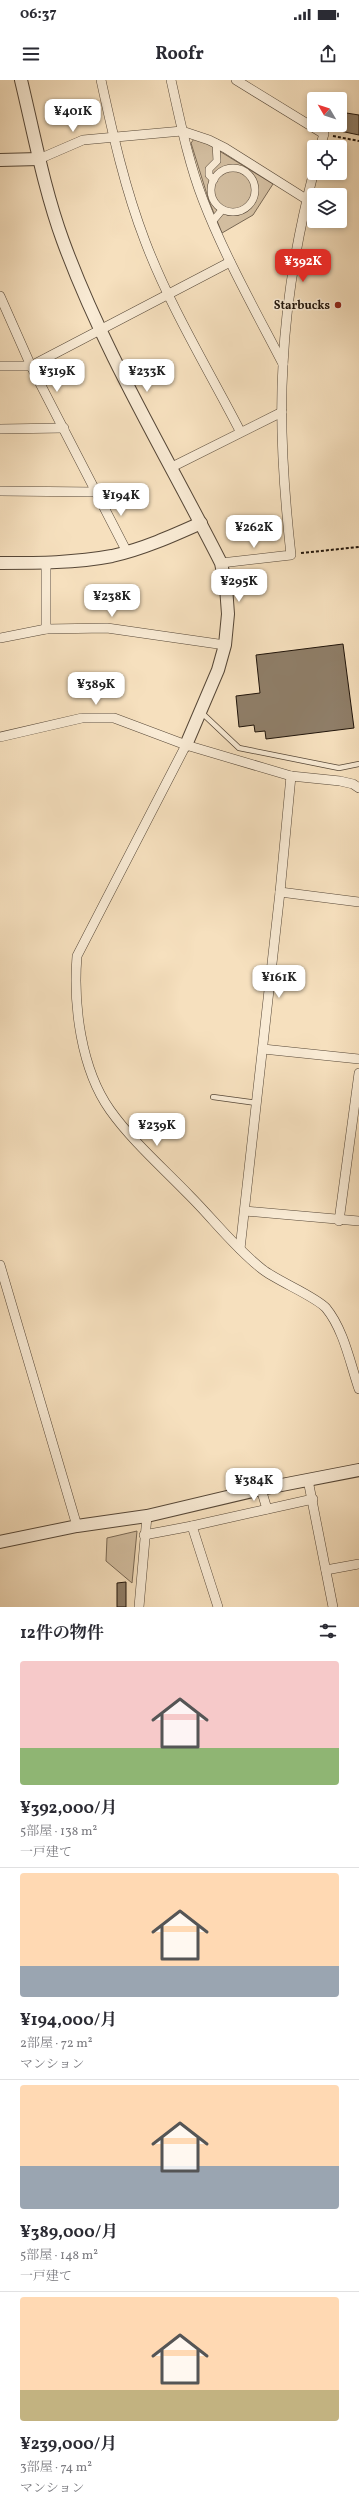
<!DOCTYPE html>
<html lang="ja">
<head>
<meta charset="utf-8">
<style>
	:root { --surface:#fff; --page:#f7f7f7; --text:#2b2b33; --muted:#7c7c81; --line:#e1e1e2; --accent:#d93025 }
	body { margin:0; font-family:Vollkorn,"Noto Serif JP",serif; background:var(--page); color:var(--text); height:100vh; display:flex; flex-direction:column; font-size:15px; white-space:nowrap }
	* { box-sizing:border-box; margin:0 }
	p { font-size:13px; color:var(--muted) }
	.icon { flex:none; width:22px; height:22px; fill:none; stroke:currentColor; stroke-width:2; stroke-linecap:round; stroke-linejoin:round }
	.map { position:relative; height:1527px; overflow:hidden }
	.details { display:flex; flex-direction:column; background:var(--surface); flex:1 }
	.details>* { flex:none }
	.needle { width:26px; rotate:309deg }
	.buttons { position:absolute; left:307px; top:12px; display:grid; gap:8px }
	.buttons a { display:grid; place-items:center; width:40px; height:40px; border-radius:4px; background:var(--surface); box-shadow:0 2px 6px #0003; font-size:20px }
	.price { position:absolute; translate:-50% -34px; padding:0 9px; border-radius:8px; background:#fff; color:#222; font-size:13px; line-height:26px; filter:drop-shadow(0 1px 2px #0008) }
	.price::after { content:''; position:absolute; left:50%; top:24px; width:12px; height:9px; margin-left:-6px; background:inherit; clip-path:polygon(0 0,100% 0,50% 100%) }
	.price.current { background:var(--accent); color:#fff }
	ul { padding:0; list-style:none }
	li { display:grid; align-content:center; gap:8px; height:212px; padding:0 20px }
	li+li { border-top:1px solid var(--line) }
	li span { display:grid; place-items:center; height:124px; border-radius:4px; color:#555 }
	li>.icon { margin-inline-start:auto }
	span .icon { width:72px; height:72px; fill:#fffc; stroke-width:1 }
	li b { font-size:17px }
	h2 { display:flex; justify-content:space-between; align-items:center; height:48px; padding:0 20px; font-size:17px }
	.status { display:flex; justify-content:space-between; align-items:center; height:28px; padding:0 20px; background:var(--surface); direction:ltr }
	.status svg { height:11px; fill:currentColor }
	header { display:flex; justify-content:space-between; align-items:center; height:52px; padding:0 20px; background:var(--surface); font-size:18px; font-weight:700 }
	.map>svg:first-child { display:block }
	.green { fill:#d2bd9f; stroke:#796854 }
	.building { fill:#8f7e68; stroke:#20140a }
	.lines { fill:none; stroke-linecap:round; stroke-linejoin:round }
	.service-casing { stroke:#564737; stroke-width:6 }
	.pedestrian-casing { stroke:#564737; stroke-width:8 }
	.minor-casing { stroke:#564737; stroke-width:10 }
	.tertiary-casing { stroke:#564737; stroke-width:14 }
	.path { stroke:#20140a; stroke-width:2; stroke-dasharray:3 2; stroke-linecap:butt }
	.service { stroke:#f9ebd5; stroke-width:4.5 }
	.pedestrian { stroke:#f9ebd5; stroke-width:7 }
	.minor { stroke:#f9ebd5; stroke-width:9 }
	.tertiary { stroke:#f9ebd5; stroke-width:12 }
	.poi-dot { fill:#8f2418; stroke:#f9ebd5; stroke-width:1.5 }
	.labels { text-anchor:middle; stroke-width:3; stroke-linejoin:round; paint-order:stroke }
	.poi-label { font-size:12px; font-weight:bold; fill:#20140a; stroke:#f9ebd5; text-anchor:end }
</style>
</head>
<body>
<div class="status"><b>06:37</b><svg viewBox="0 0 49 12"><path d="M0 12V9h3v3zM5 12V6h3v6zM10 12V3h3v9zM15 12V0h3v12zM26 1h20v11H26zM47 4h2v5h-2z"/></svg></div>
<header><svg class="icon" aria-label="menu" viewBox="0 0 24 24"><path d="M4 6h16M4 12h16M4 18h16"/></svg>Roofr<svg class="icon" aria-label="share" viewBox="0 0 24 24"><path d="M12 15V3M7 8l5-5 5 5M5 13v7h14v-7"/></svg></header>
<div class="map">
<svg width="359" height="1527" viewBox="0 0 359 1527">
	<rect width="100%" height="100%" fill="#f6e0be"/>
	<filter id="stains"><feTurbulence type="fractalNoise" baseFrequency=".005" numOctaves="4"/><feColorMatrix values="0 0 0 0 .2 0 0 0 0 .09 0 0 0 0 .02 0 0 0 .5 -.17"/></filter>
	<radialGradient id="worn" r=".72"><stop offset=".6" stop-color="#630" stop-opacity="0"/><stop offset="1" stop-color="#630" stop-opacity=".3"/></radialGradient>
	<!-- green -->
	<g class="green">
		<polygon points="194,59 208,64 273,104 253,135 222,153 209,121 191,63"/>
		<polygon points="137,1451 132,1503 106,1481 107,1458"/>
	</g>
	<!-- building -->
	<g class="building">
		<polygon points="340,32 359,35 359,55 340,51"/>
		<polygon points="343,564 354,648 266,659 265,651 255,652 254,645 239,647 236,616 260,613 256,575"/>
		<polygon points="126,1502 126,1527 117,1527 117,1503"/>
	</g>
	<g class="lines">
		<!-- service casing -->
		<g class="service-casing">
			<g id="service">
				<polyline points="202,633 239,668 339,688 359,684"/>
				<polyline points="213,1017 257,1023"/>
			</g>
		</g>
		<!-- pedestrian casing -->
		<g class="pedestrian-casing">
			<g id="pedestrian">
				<circle cx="233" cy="110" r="22"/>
				<polyline points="214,100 209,95 209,89 217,81 216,63"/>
				<polyline points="212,142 222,130"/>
			</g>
		</g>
		<!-- minor casing -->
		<g class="minor-casing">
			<g id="minor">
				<path d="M101,0C113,55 125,109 145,161C170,227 208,289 240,351"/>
				<path d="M171,0C180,40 188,81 203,120C225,177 255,230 283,284"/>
				<polyline points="236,0 324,54 320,67"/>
				<polyline points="39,79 83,60 182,51 209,60 225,68 306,119"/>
				<polyline points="0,216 31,286 127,472"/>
				<polyline points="0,286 31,286 230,182"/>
				<polyline points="0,349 64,348"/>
				<polyline points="172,387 282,332"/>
				<polyline points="0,411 96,412"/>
				<polyline points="46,483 46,549"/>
				<path d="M221,483L291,475C284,412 279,348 283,285C286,220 298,153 314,91"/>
				<polyline points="0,558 46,549 107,548 225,565"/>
				<polyline points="0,657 82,638 114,638 186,665 291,696 340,701 353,704 359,708"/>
				<path d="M186,665L77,876C73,925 81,989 110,1030C132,1061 163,1088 190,1116C214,1140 235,1168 262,1189C277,1201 315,1216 326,1228C344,1250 350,1283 359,1309"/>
				<polyline points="280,812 359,822"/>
				<polyline points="263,969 359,979"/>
				<polyline points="245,1131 359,1141"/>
				<polyline points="339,1141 359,993"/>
				<polyline points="240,1169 280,812 291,696"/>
				<polyline points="0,1185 77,1446"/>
				<polyline points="308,1400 333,1527"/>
				<polyline points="261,1409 267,1429"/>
				<polyline points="144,1455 192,1446"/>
				<polyline points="326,1490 359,1484"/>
				<polyline points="139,1527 147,1436"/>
				<polyline points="218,1527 192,1446 313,1419"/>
			</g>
		</g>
		<!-- tertiary casing -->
		<g class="tertiary-casing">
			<g id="tertiary">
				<path d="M21,0C34,54 44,109 63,161C104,273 167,376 221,483L226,507L228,534L225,565L218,590L186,665"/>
				<polyline points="0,80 39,79"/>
				<path d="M0,483C38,483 75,483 112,476C143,469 172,456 201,443"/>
				<polyline points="0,1462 77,1446 147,1436 261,1409 359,1390"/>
			</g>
		</g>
		<!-- path -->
		<g class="path">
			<polyline points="333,56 359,61"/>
			<polyline points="301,473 359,467"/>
		</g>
		<!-- service -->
		<use href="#service" class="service"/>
		<!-- pedestrian -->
		<use href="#pedestrian" class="pedestrian"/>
		<!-- minor -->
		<use href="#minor" class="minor"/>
		<!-- tertiary -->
		<use href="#tertiary" class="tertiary"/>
	</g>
	<!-- markers -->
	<circle class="poi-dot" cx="338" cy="225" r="4"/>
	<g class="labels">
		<!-- poi labels -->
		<g class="poi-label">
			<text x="330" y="229">Starbucks</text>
		</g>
	</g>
	<rect width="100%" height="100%" filter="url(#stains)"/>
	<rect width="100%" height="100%" fill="url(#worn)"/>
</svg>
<div class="buttons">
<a><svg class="needle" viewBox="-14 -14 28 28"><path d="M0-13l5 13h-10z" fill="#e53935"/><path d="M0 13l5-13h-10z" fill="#7c7c81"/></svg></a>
<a><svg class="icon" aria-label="locate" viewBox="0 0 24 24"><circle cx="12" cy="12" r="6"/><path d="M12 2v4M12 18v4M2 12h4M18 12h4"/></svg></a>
<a><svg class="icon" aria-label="layers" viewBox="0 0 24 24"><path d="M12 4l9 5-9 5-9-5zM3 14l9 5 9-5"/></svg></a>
</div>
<b class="price" style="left:73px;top:53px">¥401K</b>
<b class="price current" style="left:303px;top:203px">¥392K</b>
<b class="price" style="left:57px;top:313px">¥319K</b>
<b class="price" style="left:147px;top:313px">¥233K</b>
<b class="price" style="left:121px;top:437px">¥194K</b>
<b class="price" style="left:254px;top:469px">¥262K</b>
<b class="price" style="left:239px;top:523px">¥295K</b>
<b class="price" style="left:112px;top:538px">¥238K</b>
<b class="price" style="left:96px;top:626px">¥389K</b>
<b class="price" style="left:279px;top:919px">¥161K</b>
<b class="price" style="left:157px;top:1067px">¥239K</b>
<b class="price" style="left:254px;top:1422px">¥384K</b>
</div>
<section class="details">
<h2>12件の物件<svg class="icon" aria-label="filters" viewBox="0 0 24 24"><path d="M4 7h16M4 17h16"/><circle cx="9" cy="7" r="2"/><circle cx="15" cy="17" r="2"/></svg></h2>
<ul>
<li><span style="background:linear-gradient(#f6c9c9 70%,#8fb573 0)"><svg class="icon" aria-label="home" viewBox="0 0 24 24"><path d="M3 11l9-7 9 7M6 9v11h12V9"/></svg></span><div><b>¥392,000/月</b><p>5部屋 · 138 m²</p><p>一戸建て</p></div></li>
<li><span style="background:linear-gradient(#ffd9b3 75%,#9aa5b1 0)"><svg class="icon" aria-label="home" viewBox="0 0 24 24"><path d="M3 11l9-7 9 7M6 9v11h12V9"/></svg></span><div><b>¥194,000/月</b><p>2部屋 · 72 m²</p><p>マンション</p></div></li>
<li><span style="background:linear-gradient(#ffd9b3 65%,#9aa5b1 0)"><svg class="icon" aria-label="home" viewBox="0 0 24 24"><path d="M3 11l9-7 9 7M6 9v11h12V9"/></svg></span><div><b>¥389,000/月</b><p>5部屋 · 148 m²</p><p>一戸建て</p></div></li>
<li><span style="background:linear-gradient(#ffd9b3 75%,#c2b280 0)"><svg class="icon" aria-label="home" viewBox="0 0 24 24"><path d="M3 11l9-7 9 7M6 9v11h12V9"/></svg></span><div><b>¥239,000/月</b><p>3部屋 · 74 m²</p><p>マンション</p></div></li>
</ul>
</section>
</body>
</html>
